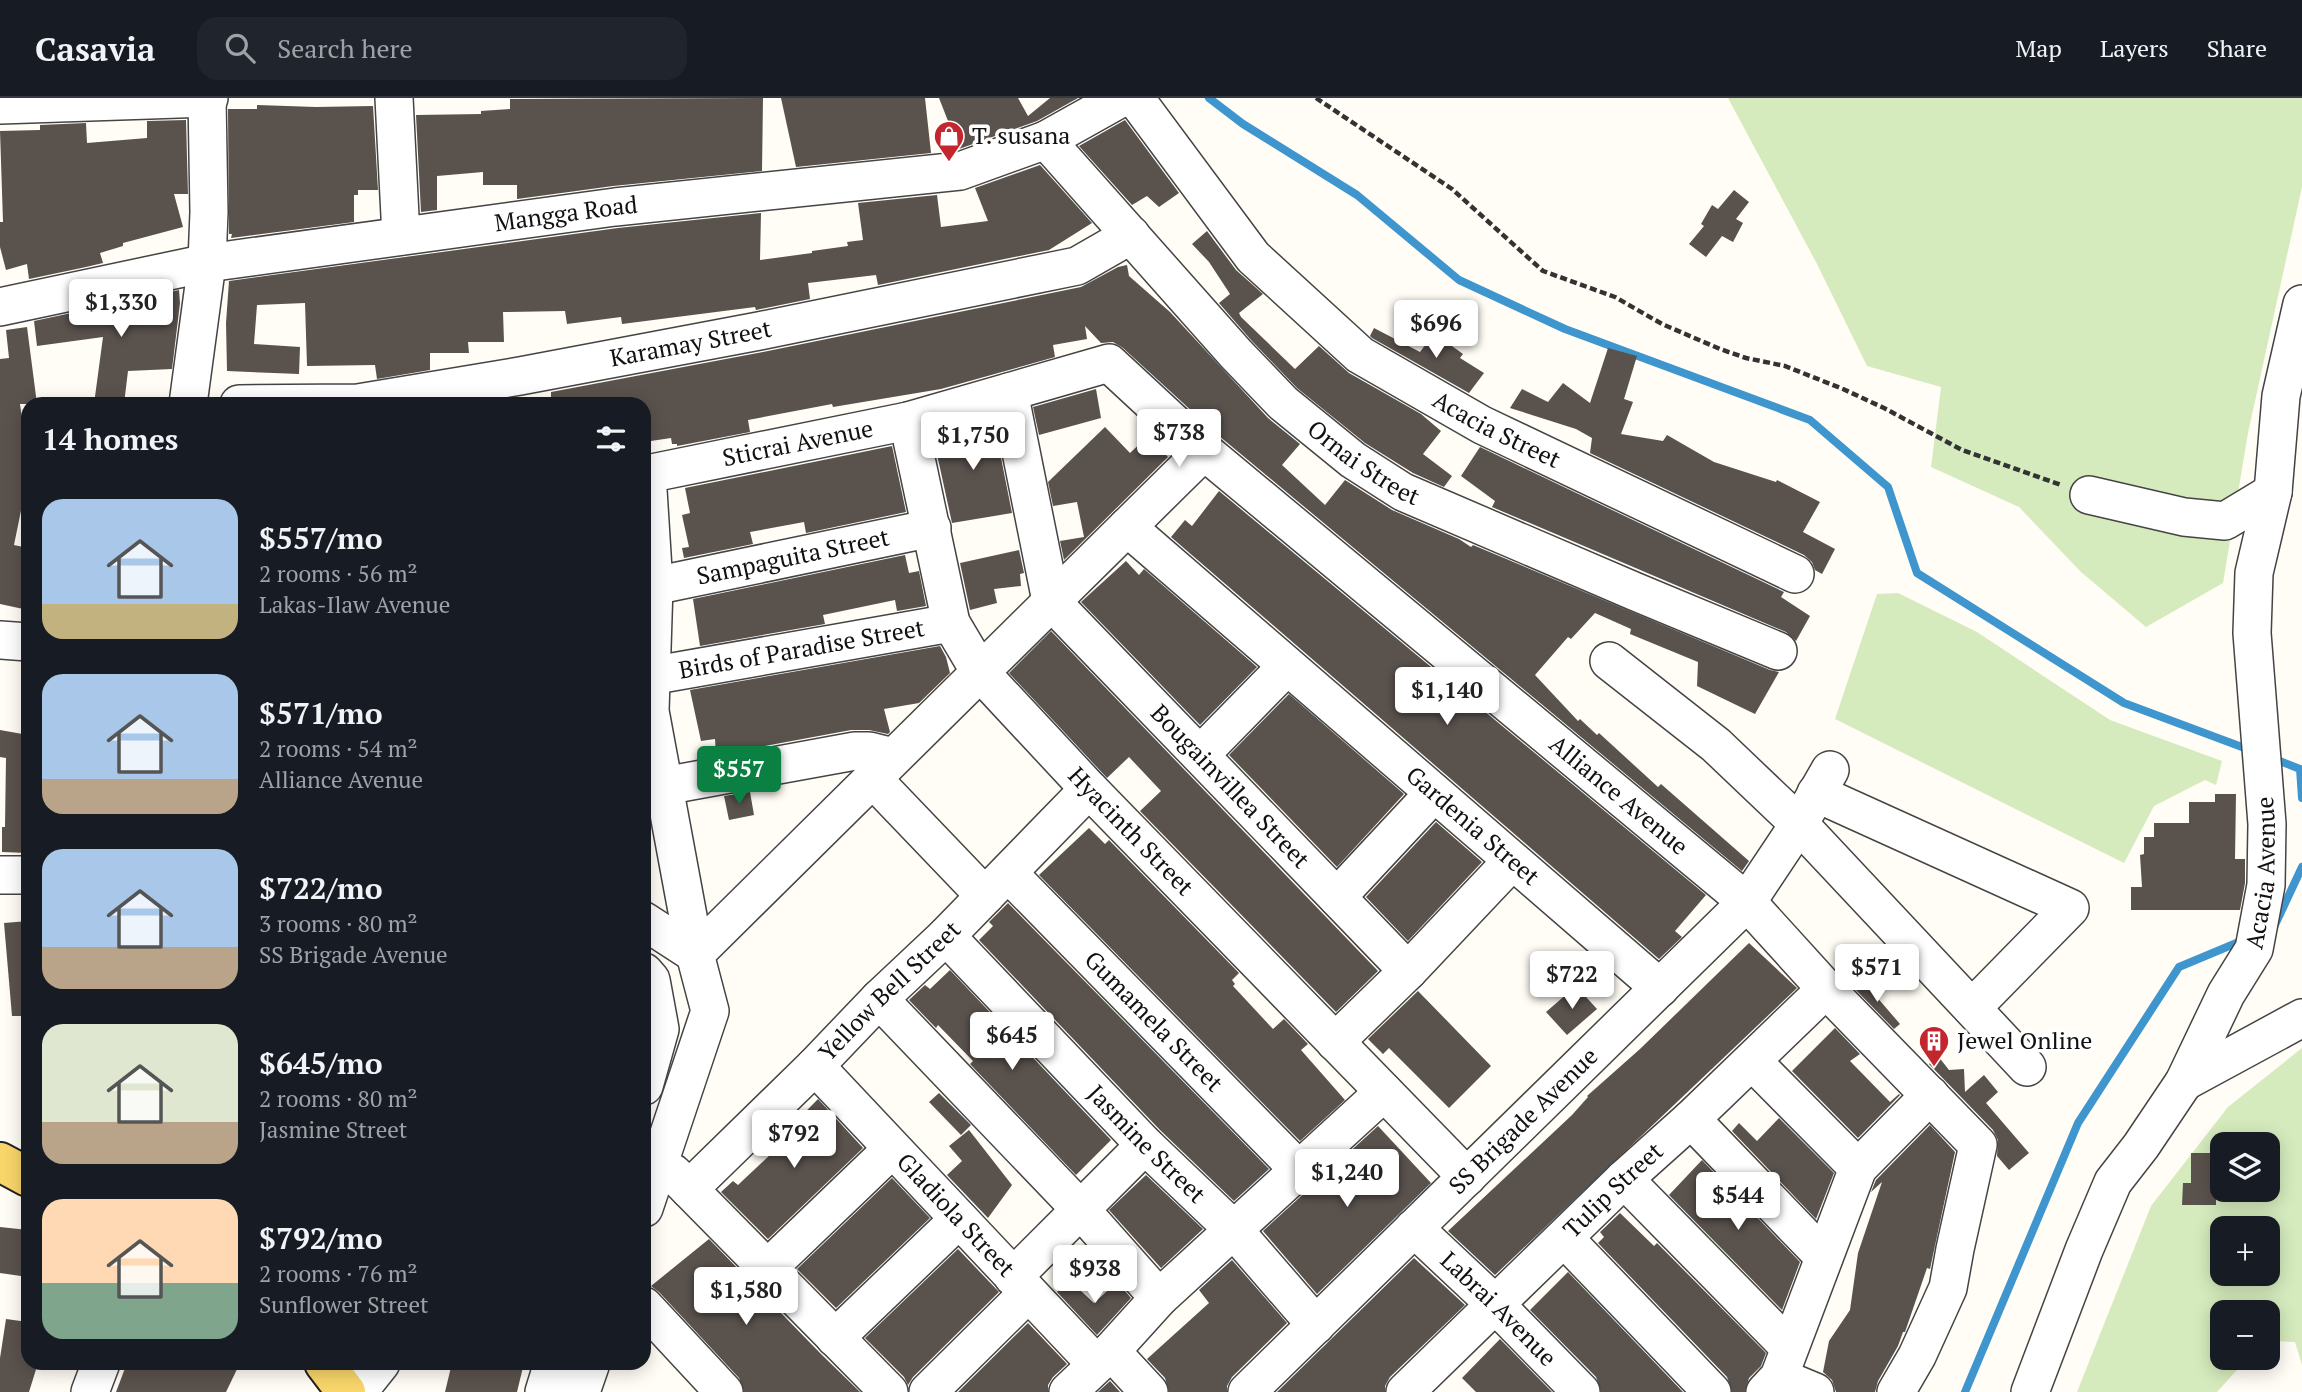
<!DOCTYPE html>
<html lang="en">
<head>
<meta charset="utf-8">
<style>
	:root { --surface:#171b24; --page:#20242c; --text:#f1f3f6; --muted:#9ea1a6; --line:#363941; --accent:#0b8043 }
	body { margin:0; font-family:"PT Serif",serif; background:var(--page); color:var(--text); height:100vh; display:flex; flex-direction:column; font-size:26px; white-space:nowrap }
	* { box-sizing:border-box; margin:0 }
	p { font-size:23px; color:var(--muted) }
	.icon { flex:none; width:38px; height:38px; fill:none; stroke:currentColor; stroke-width:2; stroke-linecap:round; stroke-linejoin:round }
	.map { position:relative; flex:1; overflow:hidden }
	.details { position:absolute; left:21px; top:299px; width:630px; height:973px; display:flex; flex-direction:column; background:var(--surface); border-radius:21px; box-shadow:0 4px 18px #0003 }
	.details>* { flex:none }
	.buttons { position:absolute; left:2210px; top:1034px; display:grid; gap:14px }
	.buttons a { display:grid; place-items:center; width:70px; height:70px; border-radius:14px; background:var(--surface); box-shadow:0 4px 18px #0003; font-size:35px }
	.price { position:absolute; translate:-50% -60px; padding:0 16px; border-radius:7px; background:#fff; color:#222; font-size:23px; line-height:46px; filter:drop-shadow(0 2px 4px #0008) }
	.price::after { content:''; position:absolute; left:50%; top:42px; width:21px; height:16px; margin-left:-10px; background:inherit; clip-path:polygon(0 0,100% 0,50% 100%) }
	.price.on { background:var(--accent); color:#fff }
	ul { padding:0; list-style:none }
	li { display:flex; align-items:center; gap:21px; height:175px; padding:0 21px }
	li span { display:grid; place-items:center; flex:none; width:196px; height:140px; border-radius:21px; color:#555 }
	li>.icon { margin-inline-start:auto }
	span .icon { width:84px; height:84px; fill:#fffc; stroke-width:1 }
	li b { font-size:30px }
	h2 { display:flex; justify-content:space-between; align-items:center; height:84px; padding:0 21px; font-size:30px }
	header { display:flex; align-items:center; gap:42px; box-sizing:border-box; height:98px; padding:0 35px; background:var(--surface); border-bottom:2px solid var(--line) }
	header strong { font-size:33px }
	nav { display:flex; gap:38px; margin-inline-start:auto; font-size:24px }
	.search { width:490px; height:63px; background:var(--page); display:flex; align-items:center; gap:18px; box-sizing:border-box; padding:0 24px; border-radius:21px; color:var(--muted); font-size:26px }
	.map>svg:first-child { display:block }
	.green { fill:#d5ebbd; fill-rule:evenodd }
	.lines { fill:none; stroke-linecap:round; stroke-linejoin:round }
	.stream { stroke:#3f96cf; stroke-width:8 }
	.building { fill:#5a524d }
	.minor-casing { stroke:#444; stroke-width:40 }
	.major-casing { stroke:#222; stroke-width:42 }
	.path { stroke:#333; stroke-width:4.5; stroke-dasharray:7 3.5; stroke-linecap:butt }
	.minor { stroke:#fff; stroke-width:37 }
	.major { stroke:#f9d66b; stroke-width:38 }
	.labels { text-anchor:middle; stroke-width:7; stroke-linejoin:round; paint-order:stroke }
	.poi-label { font-size:24px; fill:#111; stroke:#fff; text-anchor:start }
	.street-label { font-size:24px; fill:#111; stroke:#fff }
</style>
</head>
<body>
<header>
<strong>Casavia</strong>
<div class="search"><svg class="icon" aria-label="search" viewBox="0 0 24 24"><circle cx="10" cy="10" r="6"/><path d="M15 15l6 6"/></svg>Search here</div>
<nav><a>Map</a><a>Layers</a><a>Share</a></nav>
</header>
<div class="map">
<svg width="2302" height="1294" viewBox="0 0 2302 1294">
	<rect width="100%" height="100%" fill="#fffdf5"/>
	<!-- green -->
	<g class="green">
		<polygon points="1728,0 2302,0 2302,89 2248,335 2223,485 2146,529 2081,474 2019,409 1931,369 1941,289 1867,268 1817,166"/>
		<polygon points="1898,495 1977,534 2110,622 2222,663 2216,687 2205,682 2154,708 2124,765 1835,621 1877,496"/>
		<path d="M2302,950V1267L2295,1244L2276,1243L2268,1248V1214H2222V1260H2251L2235,1274L2217,1294H2077L2151,1108L2228,1009ZM2222,1046H2268V1092H2222ZM2222,1130H2268V1176H2222Z"/>
	</g>
	<g class="lines">
		<!-- stream -->
		<g class="stream">
			<polyline points="1209,0 1243,26 1357,97 1459,182 1565,231 1810,322 1888,389 1917,475 2124,605 2250,652"/>
			<polyline points="2272,660 2300,671 2302,700"/>
			<polyline points="2274,829 2302,769"/>
			<polyline points="1965,1294 2078,1025 2179,869 2246,841"/>
		</g>
	</g>
	<!-- building -->
	<g class="building">
		<polygon points="763,0 762,73 613,88 517,101 517,87 483,87 483,74 437,78 437,112 421,114 416,17 481,16 481,13 510,11 510,1"/>
		<polygon points="781,0 925,0 931,55 796,69"/>
		<polygon points="939,0 1018,0 1028,18 1050,0 1078,0 1037,23 959,51"/>
		<polygon points="257,7 316,9 373,8 378,92 358,92 358,97 354,97 354,124 231,140 232,136 229,136 228,11 257,11"/>
		<polygon points="186,22 188,96 174,96 183,129 123,145 123,148 100,155 103,165 86,169 29,181 27,166 6,172 0,149 0,124 3,124 0,33 40,32 40,27 86,25 87,45 147,40 147,23"/>
		<polygon points="1125,22 1179,95 1159,109 1147,98 1132,107 1079,48"/>
		<polygon points="1040,67 1092,125 1049,152 878,187 876,177 808,185 810,201 756,212 755,209 622,226 621,219 567,226 565,213 503,214 504,244 468,244 469,255 430,255 430,272 377,281 375,267 307,268 305,205 257,207 254,246 300,249 299,276 227,273 226,225 229,183 618,130 761,115 760,162 812,155 812,153 848,148 847,144 863,142 858,105 937,97 941,129 988,123 975,90"/>
		<polygon points="1734,92 1749,104 1736,121 1743,125 1733,144 1722,138 1706,159 1689,146 1704,128 1701,126 1712,107 1718,111"/>
		<polygon points="1207,133 1236,172 1263,196 1239,215 1241,219 1295,271 1319,248 1349,275 1421,316 1441,333 1423,356 1452,378 1444,389 1413,375 1365,345 1297,290 1251,242 1219,205 1230,196 1209,164 1192,146"/>
		<polygon points="1127,167 1129,178 1170,214 1268,320 1300,346 1282,367 1325,407 1345,382 1392,412 1459,441 1471,449 1473,447 1770,572 1779,574 1755,616 1697,588 1698,564 1630,536 1631,531 1595,515 1571,541 1568,539 1535,577 1578,623 1580,621 1597,637 1599,635 1658,689 1661,686 1749,763 1742,773 1218,337 1123,250 1113,244 1101,245 1085,228 1087,241 1053,247 1055,259 941,291 833,309 832,306 748,322 750,334 677,348 677,346 672,346 671,340 644,344 644,306 551,306 551,294 763,254 1081,189 1118,169"/>
		<polygon points="179,192 180,205 172,271 128,273 124,306 94,306 103,239 37,248 34,223"/>
		<polygon points="27,229 37,306 20,306 28,364 28,393 25,393 14,447 28,450 28,512 0,506 0,261 9,260 6,232"/>
		<polygon points="1374,230 1420,254 1434,235 1463,256 1460,260 1484,275 1469,295 1372,240 1370,238"/>
		<polygon points="1608,250 1637,258 1624,301 1633,304 1621,336 1663,343 1667,337 1714,364 1776,384 1777,382 1820,404 1803,434 1835,451 1822,476 1815,472 1812,464 1804,457 1590,355 1592,340 1576,331 1510,310 1522,291 1548,304 1563,285 1590,305"/>
		<polygon points="1096,291 1101,320 1039,337 1033,309"/>
		<polygon points="993,320 1012,415 952,425 933,338"/>
		<polygon points="1105,329 1130,355 1148,338 1168,359 1064,462 1060,443 1084,439 1077,404 1053,408 1048,384"/>
		<polygon points="892,348 906,414 806,435 804,424 750,434 753,446 684,460 682,450 689,449 682,417 690,415 685,390"/>
		<polygon points="1480,349 1784,494 1781,499 1810,518 1796,543 1786,534 1492,409 1495,403 1461,378"/>
		<polygon points="1219,393 1706,797 1675,833 1682,839 1659,861 1171,439 1185,422 1192,428"/>
		<polygon points="1019,452 1024,475 1020,476 1021,488 994,491 997,505 970,512 960,465"/>
		<polygon points="905,457 909,475 919,473 926,508 897,513 895,502 823,517 825,526 700,548 693,501"/>
		<polygon points="1126,463 1139,477 1144,471 1257,569 1200,627 1081,504"/>
		<polygon points="1051,533 1378,873 1336,914 1140,713 1161,693 1129,659 1107,680 1009,575"/>
		<polygon points="940,548 946,559 950,575 919,605 884,611 890,634 888,636 869,632 851,632 716,657 715,641 701,643 690,592"/>
		<polygon points="1289,596 1404,696 1337,769 1229,657"/>
		<polygon points="0,632 28,637 28,755 2,754 2,729 5,729 6,660 0,659"/>
		<polygon points="750,694 754,717 729,722 724,698"/>
		<polygon points="2215,696 2236,696 2235,761 2245,761 2245,785 2240,812 2131,812 2131,789 2142,789 2140,757 2144,756 2144,739 2154,739 2154,725 2189,725 2189,704 2215,704"/>
		<polygon points="1436,724 1482,764 1408,843 1366,799"/>
		<polygon points="1089,730 1105,746 1109,742 1239,875 1232,882 1235,886 1233,888 1273,931 1284,921 1308,946 1301,952 1345,1002 1300,1043 1039,777"/>
		<polygon points="1008,805 1269,1071 1234,1103 1160,1032 979,842 993,828 989,824"/>
		<polygon points="28,823 28,918 12,918 4,825"/>
		<polygon points="1749,845 1797,890 1495,1177 1448,1133 1572,1017 1588,999 1587,998 1640,951"/>
		<polygon points="950,872 1111,1042 1076,1077 970,966 973,963 938,927 936,930 909,902 925,887 930,891"/>
		<polygon points="1863,883 1900,926 1894,931 1855,891"/>
		<polygon points="1576,888 1597,911 1567,937 1546,914"/>
		<polygon points="1418,893 1491,968 1449,1010 1389,950 1383,956 1368,941"/>
		<polygon points="1835,930 1860,956 1850,963 1890,1004 1899,996 1900,997 1858,1040 1792,973"/>
		<polygon points="1938,958 1949,972 1964,971 1965,994 1984,977 1998,994 1986,1005 2029,1055 2009,1072 1997,1058 1998,1042 1993,1032 1929,966"/>
		<polygon points="939,995 971,1027 961,1037 929,1004"/>
		<polygon points="818,1001 863,1050 768,1141 721,1094 733,1083 738,1087 772,1055 769,1051"/>
		<polygon points="1779,1020 1834,1075 1816,1121 1732,1033 1739,1025 1757,1043"/>
		<polygon points="1930,1027 1955,1054 1930,1171 1927,1170 1905,1234 1903,1234 1898,1248 1878,1283 1875,1294 1836,1294 1832,1282 1823,1274 1829,1243 1850,1212 1858,1155 1882,1084 1871,1094 1876,1082"/>
		<polygon points="1378,1028 1431,1085 1317,1196 1263,1133"/>
		<polygon points="969,1032 1012,1087 988,1120 947,1077 962,1063 949,1048"/>
		<polygon points="2191,1055 2222,1055 2222,1076 2216,1076 2216,1107 2182,1107 2183,1085 2191,1085"/>
		<polygon points="1702,1062 1800,1164 1782,1212 1669,1097"/>
		<polygon points="1146,1077 1203,1131 1161,1170 1109,1112"/>
		<polygon points="892,1080 930,1120 836,1210 797,1171"/>
		<polygon points="1620,1115 1654,1148 1657,1145 1766,1255 1761,1268 1749,1280 1745,1294 1732,1294 1727,1279 1598,1145 1604,1139 1600,1134"/>
		<polygon points="0,1129 28,1132 28,1179 0,1175"/>
		<polygon points="709,1141 820,1255 860,1294 744,1294 739,1280 659,1194 651,1188"/>
		<polygon points="958,1151 999,1194 913,1279 908,1287 904,1279 865,1240"/>
		<polygon points="1414,1160 1465,1207 1390,1279 1385,1288 1385,1294 1277,1294"/>
		<polygon points="1232,1162 1287,1225 1232,1279 1227,1288 1227,1294 1169,1294 1165,1280 1147,1261 1209,1205 1199,1192"/>
		<polygon points="1568,1174 1683,1294 1601,1294 1596,1279 1530,1212"/>
		<polygon points="1068,1181 1094,1205 1117,1184 1131,1200 1097,1237 1057,1194"/>
		<polygon points="6,1221 28,1224 28,1265 38,1265 29,1294 0,1294 0,1260"/>
		<polygon points="1028,1225 1067,1266 1053,1279 1048,1287 1048,1294 958,1294"/>
		<polygon points="1500,1241 1552,1294 1476,1294 1462,1280"/>
		<polygon points="127,1265 240,1265 226,1294 116,1294"/>
		<polygon points="452,1265 524,1265 517,1294 445,1294"/>
		<polygon points="1110,1283 1120,1294 1098,1294"/>
	</g>
	<g class="lines">
		<!-- minor casing -->
		<g class="minor-casing">
			<g id="minor">
				<polyline points="394,0 401,138"/>
				<path id="s1" d="M1135,0L1253,159L1360,257L1482,327L1795,476"/>
				<polyline points="0,7 209,0"/>
				<path id="s2" d="M1046,42L1236,256L1283,305L1353,362L1403,394L1636,494L1778,553"/>
				<path id="s3" d="M0,209L207,165L615,109L960,73L1046,42L1121,0"/>
				<path id="s4" d="M1009,294L1051,503L1408,873"/>
				<polyline points="188,306 207,165 209,114 207,0"/>
				<path id="s5" d="M239,306L358,305L520,278L759,233L1077,168L1131,137"/>
				<path id="s6" d="M908,323L951,525L980,574L1089,691L1467,1079"/>
				<polyline points="2089,397 2184,419 2225,423 2273,394"/>
				<path id="s7" d="M1127,429L1660,890"/>
				<path id="s8" d="M654,488L932,430"/>
				<polyline points="0,542 28,544"/>
				<polyline points="1609,563 1716,647 1799,726 2027,969"/>
				<path id="s9" d="M650,578L951,525"/>
				<polyline points="1200,657 1287,568"/>
				<polyline points="872,680 985,798"/>
				<polyline points="664,688 855,653 869,653 893,659"/>
				<polyline points="1816,695 2070,810 1972,910"/>
				<path id="s10" d="M1008,775L1300,1073"/>
				<polyline points="0,777 28,777"/>
				<polyline points="1337,799 1434,695"/>
				<polyline points="644,823 695,856"/>
				<path id="s11" d="M946,838L1145,1047L1233,1131L1316,1227"/>
				<polyline points="695,856 1204,353"/>
				<polyline points="644,874 651,882 660,931 644,988"/>
				<polyline points="879,901 1081,1112 1159,1200"/>
				<polyline points="1335,944 1408,873 1512,763"/>
				<polyline points="1752,963 1858,1070"/>
				<path id="s12" d="M815,968L1096,1266"/>
				<polyline points="2184,984 2302,920"/>
				<polyline points="1691,1021 1824,1159"/>
				<polyline points="673,1075 889,1294"/>
				<polyline points="1624,1081 1789,1249"/>
				<path id="s13" d="M689,1091L815,968L879,901L946,838L1089,691"/>
				<path id="s14" d="M644,1110L710,913L695,856L650,613L654,488L647,376L908,323L1109,265L1204,353L1747,804L1826,891L1978,1047L1955,1151L1948,1190L1917,1258L1896,1294"/>
				<path id="s15" d="M1414,1130L1495,1206L1581,1294"/>
				<polyline points="1564,1140 1712,1294"/>
				<polyline points="767,1171 891,1052"/>
				<polyline points="1013,1179 1145,1047"/>
				<polyline points="644,1208 724,1294"/>
				<polyline points="835,1240 959,1121"/>
				<polyline points="1111,1253 1149,1294"/>
				<polyline points="1779,1279 1815,1294"/>
				<polyline points="90,1294 101,1265"/>
				<polyline points="358,1294 381,1265"/>
				<polyline points="544,1294 553,1265"/>
				<polyline points="581,1294 591,1265"/>
				<polyline points="928,1294 1028,1195"/>
				<polyline points="1068,1294 1111,1253 1159,1200 1384,994"/>
				<path id="s16" d="M1247,1294L1747,804L1799,726L1830,672"/>
				<path id="s17" d="M1405,1294L1624,1081L1691,1021L1826,891"/>
				<polyline points="1765,1294 1779,1279 1858,1070 1930,997"/>
				<path id="s18" d="M2030,1294L2084,1152L2113,1084L2141,1048L2184,984L2226,896L2254,851L2266,787L2267,726L2252,535L2254,475L2273,394L2281,298L2302,206"/>
			</g>
		</g>
		<!-- major casing -->
		<g class="major-casing">
			<g id="major">
				<polyline points="0,1064 28,1079"/>
				<polyline points="324,1265 346,1294"/>
			</g>
		</g>
		<!-- path -->
		<polyline class="path" points="1316,0 1452,91 1543,173 1615,199 1662,226 1720,251 1746,260 1785,268 1843,291 1884,310 1962,352 2061,387"/>
		<!-- minor -->
		<use href="#minor" class="minor"/>
		<!-- major -->
		<use href="#major" class="major"/>
	</g>
	<!-- icons -->
	<defs>
		<g id="shop-pin" transform="scale(1.575)"><path d="M0 17L-7.5 6A9.5 9.5 0 1 1 7.5 6Z" fill="#c4262e" stroke="#fff"/><path d="M-5-2.5h2.3a2.7 3.5 0 0 1 5.4 0H5L5.5 6h-11ZM-1.5-2.5h3a1.5 2.3 0 0 0-3 0Z" fill="#fff"/></g>
		<g id="building-pin" transform="scale(1.575)"><path d="M0 17L-7.5 6A9.5 9.5 0 1 1 7.5 6Z" fill="#c4262e" stroke="#fff"/><path d="M-4-6H4V6H1V3H-1V6H-4ZM-2.5-4.3h1.7v1.8h-1.7ZM.8-4.3h1.7v1.8H.8ZM-2.5-1h1.7V.8h-1.7ZM.8-1h1.7V.8H.8Z" fill="#fff"/></g>
	</defs>
	<g fill-rule="evenodd">
		<use href="#shop-pin" x="949" y="38"/>
		<use href="#building-pin" x="1934" y="943"/>
	</g>
	<g class="labels">
		<!-- poi labels -->
		<g class="poi-label">
			<text x="972" y="46">T. susana</text>
			<text x="1957" y="951">Jewel Online</text>
		</g>
		<!-- street labels -->
		<g class="street-label">
			<text dy="8" stroke="none"><textPath href="#s3" startOffset="574">Mangga Road</textPath></text>
			<text dy="8" stroke="none"><textPath href="#s5" startOffset="457">Karamay Street</textPath></text>
			<text dy="8" stroke="none"><textPath href="#s1" startOffset="499">Acacia Street</textPath></text>
			<text dy="8" stroke="none"><textPath href="#s14" startOffset="905">Sticrai Avenue</textPath></text>
			<text dy="8" stroke="none"><textPath href="#s2" startOffset="455">Ornai Street</textPath></text>
			<text dy="8" stroke="none"><textPath href="#s8" startOffset="142">Sampaguita Street</textPath></text>
			<text dy="8" stroke="none"><textPath href="#s9" startOffset="154">Birds of Paradise Street</textPath></text>
			<text dy="8" stroke="none"><textPath href="#s4" startOffset="471">Bougainvillea Street</textPath></text>
			<text dy="8" stroke="none"><textPath href="#s14" startOffset="1895">Alliance Avenue</textPath></text>
			<text dy="8" stroke="none"><textPath href="#s7" startOffset="457">Gardenia Street</textPath></text>
			<text dy="8" stroke="none"><textPath href="#s6" startOffset="483">Hyacinth Street</textPath></text>
			<text dy="8" stroke="none"><textPath href="#s18" startOffset="576">Acacia Avenue</textPath></text>
			<text dy="8" stroke="none"><textPath href="#s13" startOffset="282">Yellow Bell Street</textPath></text>
			<text dy="8" stroke="none"><textPath href="#s10" startOffset="208">Gumamela Street</textPath></text>
			<text dy="8" stroke="none"><textPath href="#s16" startOffset="387">SS Brigade Avenue</textPath></text>
			<text dy="8" stroke="none"><textPath href="#s11" startOffset="289">Jasmine Street</textPath></text>
			<text dy="8" stroke="none"><textPath href="#s17" startOffset="290">Tulip Street</textPath></text>
			<text dy="8" stroke="none"><textPath href="#s12" startOffset="205">Gladiola Street</textPath></text>
			<text dy="8" stroke="none"><textPath href="#s15" startOffset="117">Labrai Avenue</textPath></text>
		</g>
	</g>
</svg>
<div class="buttons">
<a><svg class="icon" aria-label="layers" viewBox="0 0 24 24"><path d="M12 4l9 5-9 5-9-5zM3 14l9 5 9-5"/></svg></a>
<a>+</a>
<a>−</a>
</div>
<b class="price" style="left:121px;top:241px">$1,330</b>
<b class="price" style="left:1436px;top:262px">$696</b>
<b class="price" style="left:1179px;top:371px">$738</b>
<b class="price" style="left:973px;top:374px">$1,750</b>
<b class="price" style="left:1447px;top:629px">$1,140</b>
<b class="price on" style="left:739px;top:708px">$557</b>
<b class="price" style="left:1877px;top:906px">$571</b>
<b class="price" style="left:1572px;top:913px">$722</b>
<b class="price" style="left:1012px;top:974px">$645</b>
<b class="price" style="left:794px;top:1072px">$792</b>
<b class="price" style="left:1347px;top:1111px">$1,240</b>
<b class="price" style="left:1738px;top:1134px">$544</b>
<b class="price" style="left:1095px;top:1207px">$938</b>
<b class="price" style="left:746px;top:1229px">$1,580</b>
<section class="details">
<h2>14 homes<svg class="icon" aria-label="filters" viewBox="0 0 24 24"><path d="M4 7h16M4 17h16"/><circle cx="9" cy="7" r="2"/><circle cx="15" cy="17" r="2"/></svg></h2>
<ul>
<li><span style="background:linear-gradient(#a9c7e8 75%,#c2b280 0)"><svg class="icon" aria-label="home" viewBox="0 0 24 24"><path d="M3 11l9-7 9 7M6 9v11h12V9"/></svg></span><div><b>$557/mo</b><p>2 rooms · 56 m²</p><p>Lakas-Ilaw Avenue</p></div></li>
<li><span style="background:linear-gradient(#a9c7e8 75%,#b9a48a 0)"><svg class="icon" aria-label="home" viewBox="0 0 24 24"><path d="M3 11l9-7 9 7M6 9v11h12V9"/></svg></span><div><b>$571/mo</b><p>2 rooms · 54 m²</p><p>Alliance Avenue</p></div></li>
<li><span style="background:linear-gradient(#a9c7e8 70%,#b9a48a 0)"><svg class="icon" aria-label="home" viewBox="0 0 24 24"><path d="M3 11l9-7 9 7M6 9v11h12V9"/></svg></span><div><b>$722/mo</b><p>3 rooms · 80 m²</p><p>SS Brigade Avenue</p></div></li>
<li><span style="background:linear-gradient(#dfe7d0 70%,#b9a48a 0)"><svg class="icon" aria-label="home" viewBox="0 0 24 24"><path d="M3 11l9-7 9 7M6 9v11h12V9"/></svg></span><div><b>$645/mo</b><p>2 rooms · 80 m²</p><p>Jasmine Street</p></div></li>
<li><span style="background:linear-gradient(#ffd9b3 60%,#7fa58c 0)"><svg class="icon" aria-label="home" viewBox="0 0 24 24"><path d="M3 11l9-7 9 7M6 9v11h12V9"/></svg></span><div><b>$792/mo</b><p>2 rooms · 76 m²</p><p>Sunflower Street</p></div></li>
</ul>
</section>
</div>
</body>
</html>
